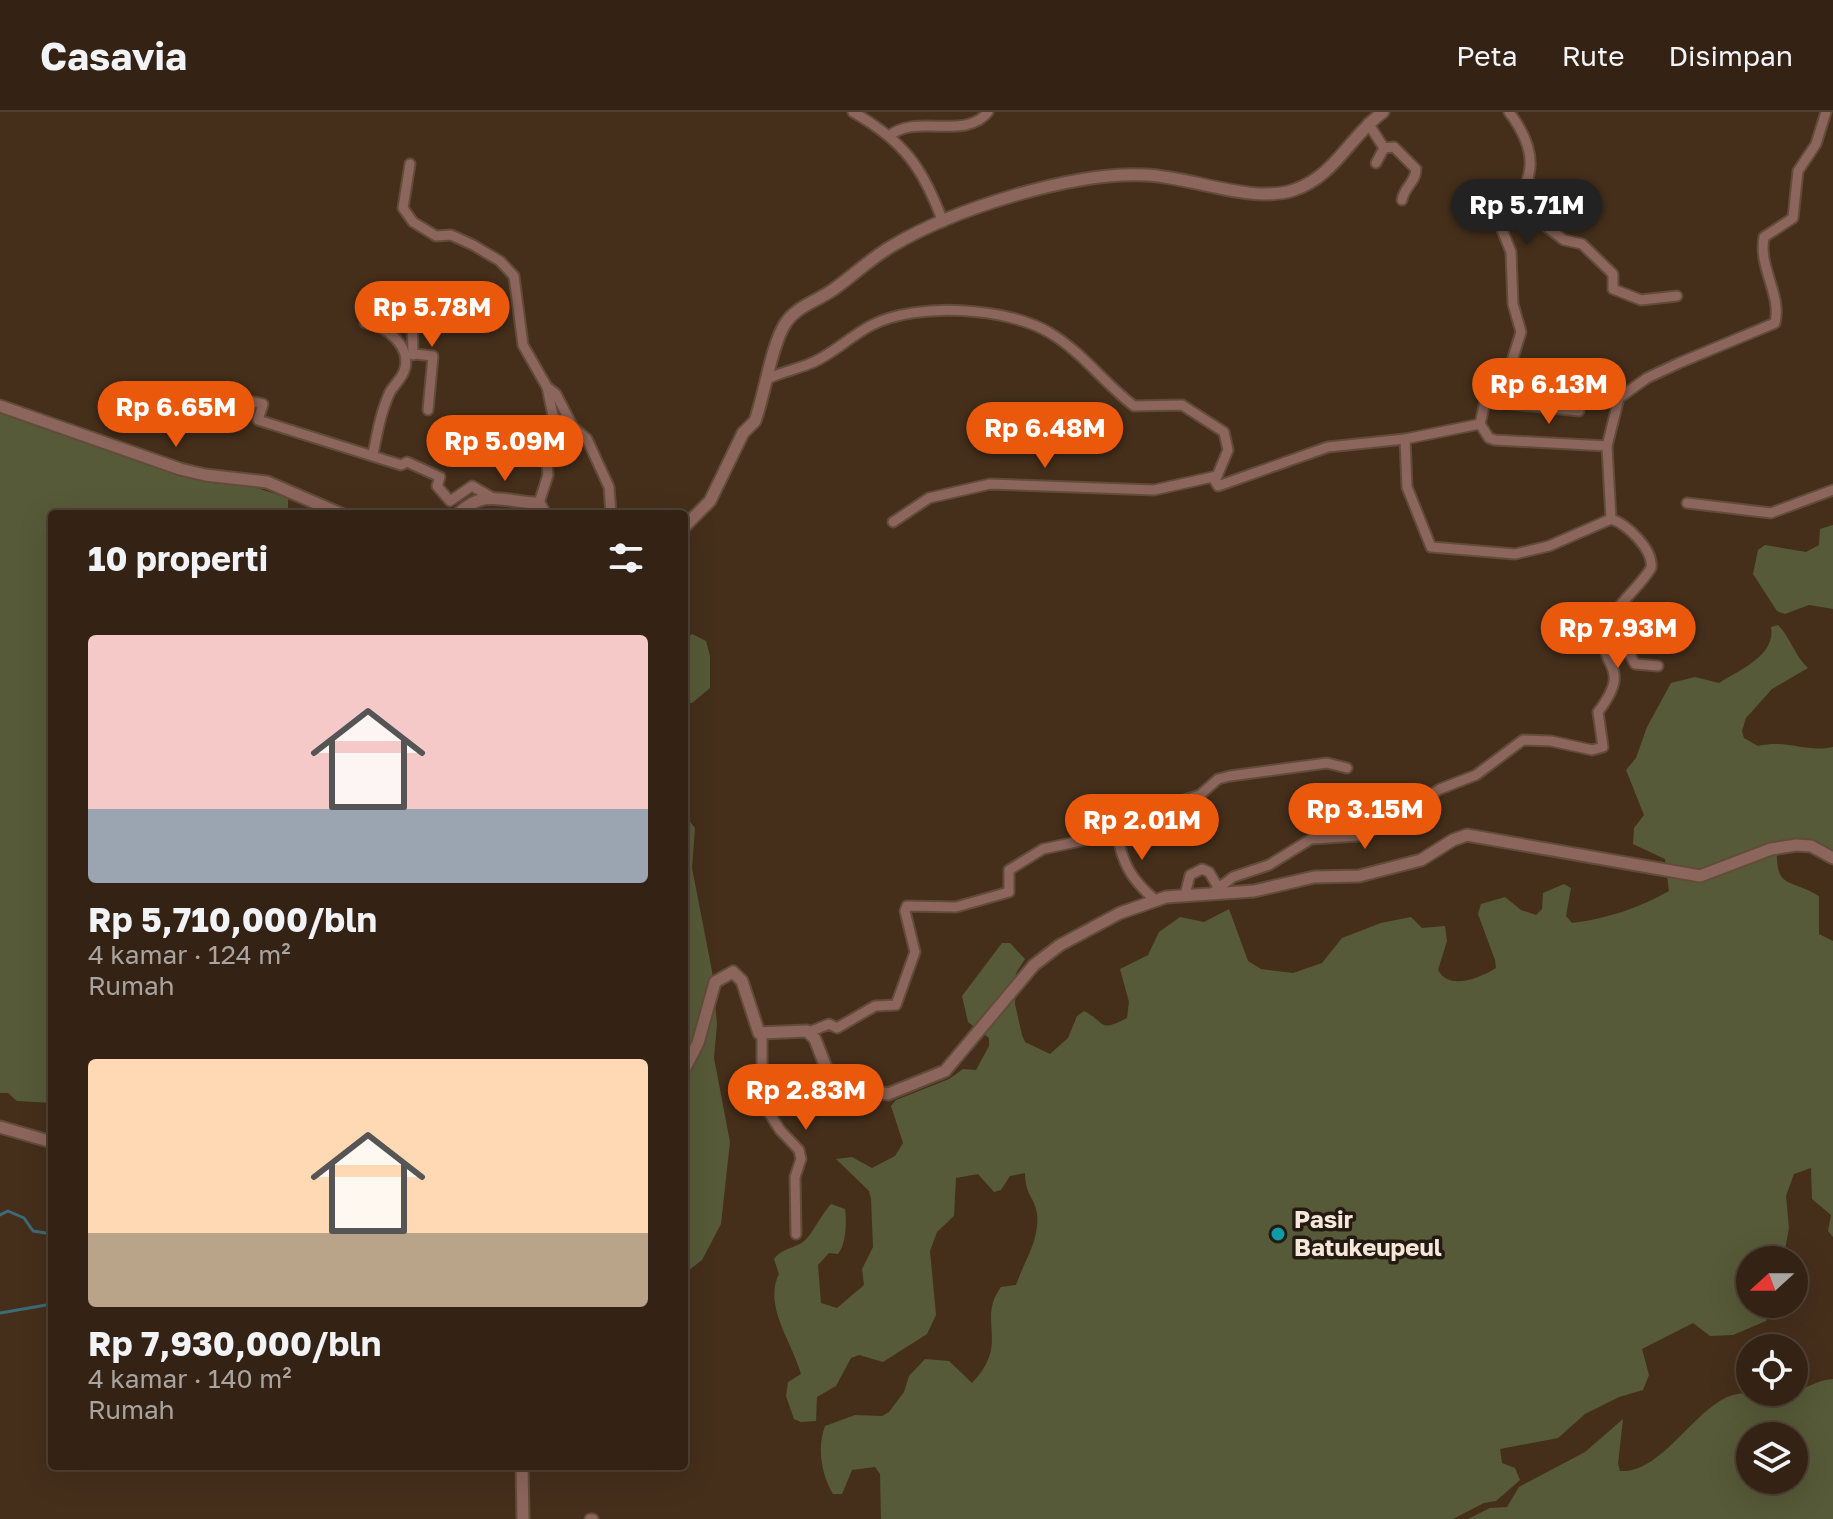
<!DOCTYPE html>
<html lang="id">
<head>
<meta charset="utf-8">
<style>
	:root { --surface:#342314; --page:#3c2b1d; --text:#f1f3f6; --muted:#a9a4a0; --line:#4e4034; --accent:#ea580c }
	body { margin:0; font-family:"Golos Text",sans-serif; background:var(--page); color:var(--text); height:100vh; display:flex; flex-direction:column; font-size:30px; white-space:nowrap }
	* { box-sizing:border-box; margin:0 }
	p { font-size:26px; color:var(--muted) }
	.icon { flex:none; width:44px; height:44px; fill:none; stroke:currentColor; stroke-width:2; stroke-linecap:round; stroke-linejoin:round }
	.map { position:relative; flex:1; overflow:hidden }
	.details { position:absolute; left:48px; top:398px; width:640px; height:960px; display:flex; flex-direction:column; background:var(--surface); border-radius:8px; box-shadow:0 8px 32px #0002,0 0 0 2px var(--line) }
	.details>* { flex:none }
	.needle { width:52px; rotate:249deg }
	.tools { position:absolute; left:1736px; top:1134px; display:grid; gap:16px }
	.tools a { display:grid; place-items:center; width:72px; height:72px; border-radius:50%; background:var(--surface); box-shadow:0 8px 32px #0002,0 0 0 2px var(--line); font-size:40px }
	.price { position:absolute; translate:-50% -68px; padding:0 18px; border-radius:28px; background:var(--accent); color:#fff; font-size:26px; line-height:52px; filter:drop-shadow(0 2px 4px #0008) }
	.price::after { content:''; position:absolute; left:50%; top:48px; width:24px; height:18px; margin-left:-12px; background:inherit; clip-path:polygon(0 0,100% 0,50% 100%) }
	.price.current { background:#222; color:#fff }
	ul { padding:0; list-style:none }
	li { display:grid; align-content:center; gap:16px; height:424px; padding:0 40px }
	li span { display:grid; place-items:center; height:248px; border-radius:8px; color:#555 }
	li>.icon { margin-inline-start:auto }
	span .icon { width:144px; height:144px; fill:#fffc; stroke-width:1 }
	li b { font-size:34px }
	h2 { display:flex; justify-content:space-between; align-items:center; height:96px; padding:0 40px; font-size:34px }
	header { display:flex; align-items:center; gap:48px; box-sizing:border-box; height:112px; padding:0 40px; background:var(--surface); border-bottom:2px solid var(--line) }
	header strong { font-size:38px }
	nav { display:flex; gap:44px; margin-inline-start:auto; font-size:28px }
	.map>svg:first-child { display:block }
	.green { fill:#565a38; fill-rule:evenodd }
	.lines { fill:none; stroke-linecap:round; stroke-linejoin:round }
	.stream { stroke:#3b6c77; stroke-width:3 }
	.minor-casing { stroke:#614c3a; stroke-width:13 }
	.tertiary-casing { stroke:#614c3a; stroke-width:15 }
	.minor { stroke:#8c655c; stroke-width:9 }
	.tertiary { stroke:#8c655c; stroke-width:11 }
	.culture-dot { fill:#0f9aa8; stroke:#241a11; stroke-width:3 }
	.labels { text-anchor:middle; stroke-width:7; stroke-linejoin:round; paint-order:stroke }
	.poi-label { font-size:24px; font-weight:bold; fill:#f5e7da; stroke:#241a11; text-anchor:start }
</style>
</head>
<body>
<header>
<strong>Casavia</strong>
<nav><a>Peta</a><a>Rute</a><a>Disimpan</a></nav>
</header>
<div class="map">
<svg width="1833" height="1407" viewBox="0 0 1833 1407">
	<rect width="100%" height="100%" fill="#452f1b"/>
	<!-- green -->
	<g class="green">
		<polygon points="0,298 74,327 216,372 245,372 288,386 288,402 52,402 52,991 17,989 8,981 0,981"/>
		<polygon points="1833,413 1833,497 1809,493 1785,502 1777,499 1753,462 1758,438 1765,433 1806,440 1819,433 1820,417"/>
		<path d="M1778,513C1791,526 1794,543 1808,556L1772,577L1746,606L1742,619L1744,626L1758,634C1789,627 1804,641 1833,635V742C1813,732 1799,723 1777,731C1775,779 1787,765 1819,784V822L1833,829V1125L1828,1119L1831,1103L1812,1087L1811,1056L1794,1062L1786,1084L1789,1116L1783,1148H1750V1192H1773L1766,1209L1733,1223L1710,1224L1693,1211L1642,1237L1649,1263L1643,1278L1619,1285L1585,1302L1558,1326L1500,1337L1502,1351L1515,1356L1520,1368L1496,1389L1484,1391L1453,1407H881L880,1362L875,1355L852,1358L842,1382H833C821,1362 817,1335 825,1314L855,1303L882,1304L889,1300L904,1280L909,1264L925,1247L949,1249L972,1271C1011,1231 976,1209 1001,1175L1016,1173C1024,1149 1040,1128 1037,1102C1035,1085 1025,1084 1025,1061L1010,1064L1001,1078L994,1080L978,1062L956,1066L954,1104L937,1120L930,1139L936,1203L927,1222L883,1250L859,1243L851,1246L836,1274L817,1285L816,1309L801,1310L794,1307L786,1284L788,1270L801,1262C792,1230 763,1193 779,1162L774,1147C784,1134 799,1137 808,1125C816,1115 821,1103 831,1092L845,1097C847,1109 846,1133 838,1142L829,1141L818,1153L821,1191L837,1196L864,1173L862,1157L873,1135L871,1087L869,1079L836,1047L852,1045L872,1056L895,1044L903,1031L891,994L896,988L949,967L963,957L976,958L989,934V926L968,910L962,884L1002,831H1010L1025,847L1016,861L1015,892L1022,923L1025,930L1050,942L1068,926L1077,904L1084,899C1107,911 1098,921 1127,906L1129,890L1120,857L1148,843L1159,820L1180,805L1204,810L1229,797L1248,849L1261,857L1293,861L1322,851L1342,826L1381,811L1411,805L1422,816L1445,814L1447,829L1438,858C1449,879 1480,866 1496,856L1495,848L1478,802L1481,792L1505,785L1521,798L1536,803L1542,797L1543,781L1564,772L1571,776L1566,804L1572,811C1605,807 1640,796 1669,779L1665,747L1633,732L1634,716L1644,703L1626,658L1636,646L1647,615L1671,571L1695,565L1719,571C1739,558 1776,544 1771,515Z"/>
		<polygon points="692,522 706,529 710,544 710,576 692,591 684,590 684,529"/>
		<polygon points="684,702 695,716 692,756 712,859 717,912 714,946 730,1030 721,1112 702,1148 684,1162"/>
		<path d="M1833,1267V1407H1468L1490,1396L1507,1395L1519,1375L1585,1340L1623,1307L1618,1352L1620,1359C1661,1362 1694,1297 1730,1284C1750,1277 1772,1285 1792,1280C1806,1277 1817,1268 1833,1267ZM1750,1324H1794V1368H1750Z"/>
	</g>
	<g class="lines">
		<!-- stream -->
		<g class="stream">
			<polyline points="0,1103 8,1099 24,1106 33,1119 52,1122"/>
			<polyline points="0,1201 52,1192"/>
		</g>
		<!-- minor casing -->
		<g class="minor-casing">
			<g id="minor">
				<path d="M853,0C904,29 923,56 943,110"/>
				<polyline points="1368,11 1384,36 1376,51"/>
				<path d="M889,24C916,1 965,29 988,0"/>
				<path d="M1384,36L1394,35L1416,57C1416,70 1404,75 1402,88"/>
				<polyline points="410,52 403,96 413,110 436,124 451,123 473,133 500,149 514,164 523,233 547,275 555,313 545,328 548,363 539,391"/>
				<polyline points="1528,66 1548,116 1564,128 1582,132 1613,162 1613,177 1641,188 1677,184"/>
				<polyline points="412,203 413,243"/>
				<path d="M365,211C386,212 413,236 404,259C402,266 394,273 390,280C381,299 377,322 373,342"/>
				<polyline points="415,242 433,244 428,298"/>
				<path d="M769,266C783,260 796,257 809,252C831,244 850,224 872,213C917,190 1007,195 1050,221C1082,240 1105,272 1134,294L1182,293L1224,320L1228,338L1215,369L1218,374L1328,335L1405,327L1480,312L1486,285L1512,249L1521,220L1513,192L1511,140L1492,93L1496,85L1525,73C1538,47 1525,21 1509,0"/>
				<polyline points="547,275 556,282 573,315 587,327 609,375 611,402"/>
				<polyline points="243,288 263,292 258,308 401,353 407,350 440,365 437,374 450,389 472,374 491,385"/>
				<polyline points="1485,289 1579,299"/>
				<polyline points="1480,312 1489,326 1495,328 1607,334"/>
				<polyline points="1687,391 1771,401 1833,378"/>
				<path d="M1611,407L1607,334L1619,286L1647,266L1679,251L1775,211C1782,183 1758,155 1764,125L1793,106L1798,59L1816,32L1826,0"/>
				<polyline points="893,410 929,386 990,372 1154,378 1217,364"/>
				<polyline points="1612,509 1635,552 1658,554"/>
				<path d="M1117,721C1122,751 1131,767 1154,787"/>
				<path d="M1212,781L1233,765L1269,753L1311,727L1358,724L1378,715L1440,677L1476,663L1523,628L1551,629L1592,638L1603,635L1598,600C1633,554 1600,557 1605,523C1609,497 1639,477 1651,456C1654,438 1627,412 1611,407L1549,434L1515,442L1431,435L1407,375L1405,327"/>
				<polyline points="1185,783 1190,763 1202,757 1209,760 1218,775"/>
				<polyline points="809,920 829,912 837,916 875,894 896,893 915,840 905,799 907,794 956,795 1009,780 1009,758 1043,737 1123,720 1131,705 1200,683 1218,667 1230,664 1327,651 1347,656"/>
				<polyline points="762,923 762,983 766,996 780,1018 799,1038 801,1047 795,1065 796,1122"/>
				<polyline points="590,1407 593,1407"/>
			</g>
		</g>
		<!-- tertiary casing -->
		<g class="tertiary-casing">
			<g id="tertiary">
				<polyline points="0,294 180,357 205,363 267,370 341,402"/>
				<path d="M458,402C485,375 505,391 539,391L545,402"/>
				<path d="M684,415L710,389L743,321L755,309C765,281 771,235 785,212C796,194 818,189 834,177C854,163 871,146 892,134C954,97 1074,59 1146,63C1192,65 1252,92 1294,78C1335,64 1349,25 1383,0"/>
				<polyline points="684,958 698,931 715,870 733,860 742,869 759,921 807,919 815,927 830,966 837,973 888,982 945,959 1034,853 1060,833 1120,801 1166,785 1254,779 1314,765 1359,764 1421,748 1453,728 1467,723 1700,764 1771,737 1796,733 1811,734 1833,746"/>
				<polyline points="0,1015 52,1030"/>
				<polyline points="522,1354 523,1407"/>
			</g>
		</g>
		<!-- minor -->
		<use href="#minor" class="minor"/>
		<!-- tertiary -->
		<use href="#tertiary" class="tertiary"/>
	</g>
	<!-- markers -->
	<circle class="culture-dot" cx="1278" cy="1122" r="8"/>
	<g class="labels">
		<!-- poi labels -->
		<g class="poi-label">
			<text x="1294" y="1116">Pasir<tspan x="1294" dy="28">Batukeupeul</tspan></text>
		</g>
	</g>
</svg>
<div class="tools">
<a><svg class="needle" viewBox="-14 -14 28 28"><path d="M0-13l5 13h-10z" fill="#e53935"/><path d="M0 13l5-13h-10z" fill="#a9a4a0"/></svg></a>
<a><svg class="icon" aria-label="locate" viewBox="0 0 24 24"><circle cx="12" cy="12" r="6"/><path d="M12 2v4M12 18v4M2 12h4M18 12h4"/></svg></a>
<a><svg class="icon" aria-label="layers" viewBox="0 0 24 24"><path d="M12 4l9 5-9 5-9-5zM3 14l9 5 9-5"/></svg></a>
</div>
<b class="price current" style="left:1527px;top:135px">Rp 5.71M</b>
<b class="price" style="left:432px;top:237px">Rp 5.78M</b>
<b class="price" style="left:1549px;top:314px">Rp 6.13M</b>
<b class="price" style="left:176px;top:337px">Rp 6.65M</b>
<b class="price" style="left:1045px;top:358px">Rp 6.48M</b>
<b class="price" style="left:505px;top:371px">Rp 5.09M</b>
<b class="price" style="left:1618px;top:558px">Rp 7.93M</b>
<b class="price" style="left:1365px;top:739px">Rp 3.15M</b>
<b class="price" style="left:1142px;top:750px">Rp 2.01M</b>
<b class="price" style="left:806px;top:1020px">Rp 2.83M</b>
<section class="details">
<h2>10 properti<svg class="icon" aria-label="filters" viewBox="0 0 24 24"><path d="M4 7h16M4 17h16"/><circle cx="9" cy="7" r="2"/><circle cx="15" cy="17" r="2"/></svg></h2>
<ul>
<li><span style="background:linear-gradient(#f6c9c9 70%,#9aa5b1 0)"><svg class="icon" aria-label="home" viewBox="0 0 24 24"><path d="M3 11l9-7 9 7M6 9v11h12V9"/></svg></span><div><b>Rp 5,710,000/bln</b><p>4 kamar · 124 m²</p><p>Rumah</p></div></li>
<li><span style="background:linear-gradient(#ffd9b3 70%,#b9a48a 0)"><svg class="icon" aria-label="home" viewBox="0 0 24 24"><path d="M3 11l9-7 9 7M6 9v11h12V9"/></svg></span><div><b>Rp 7,930,000/bln</b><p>4 kamar · 140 m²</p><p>Rumah</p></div></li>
</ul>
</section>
</div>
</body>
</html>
